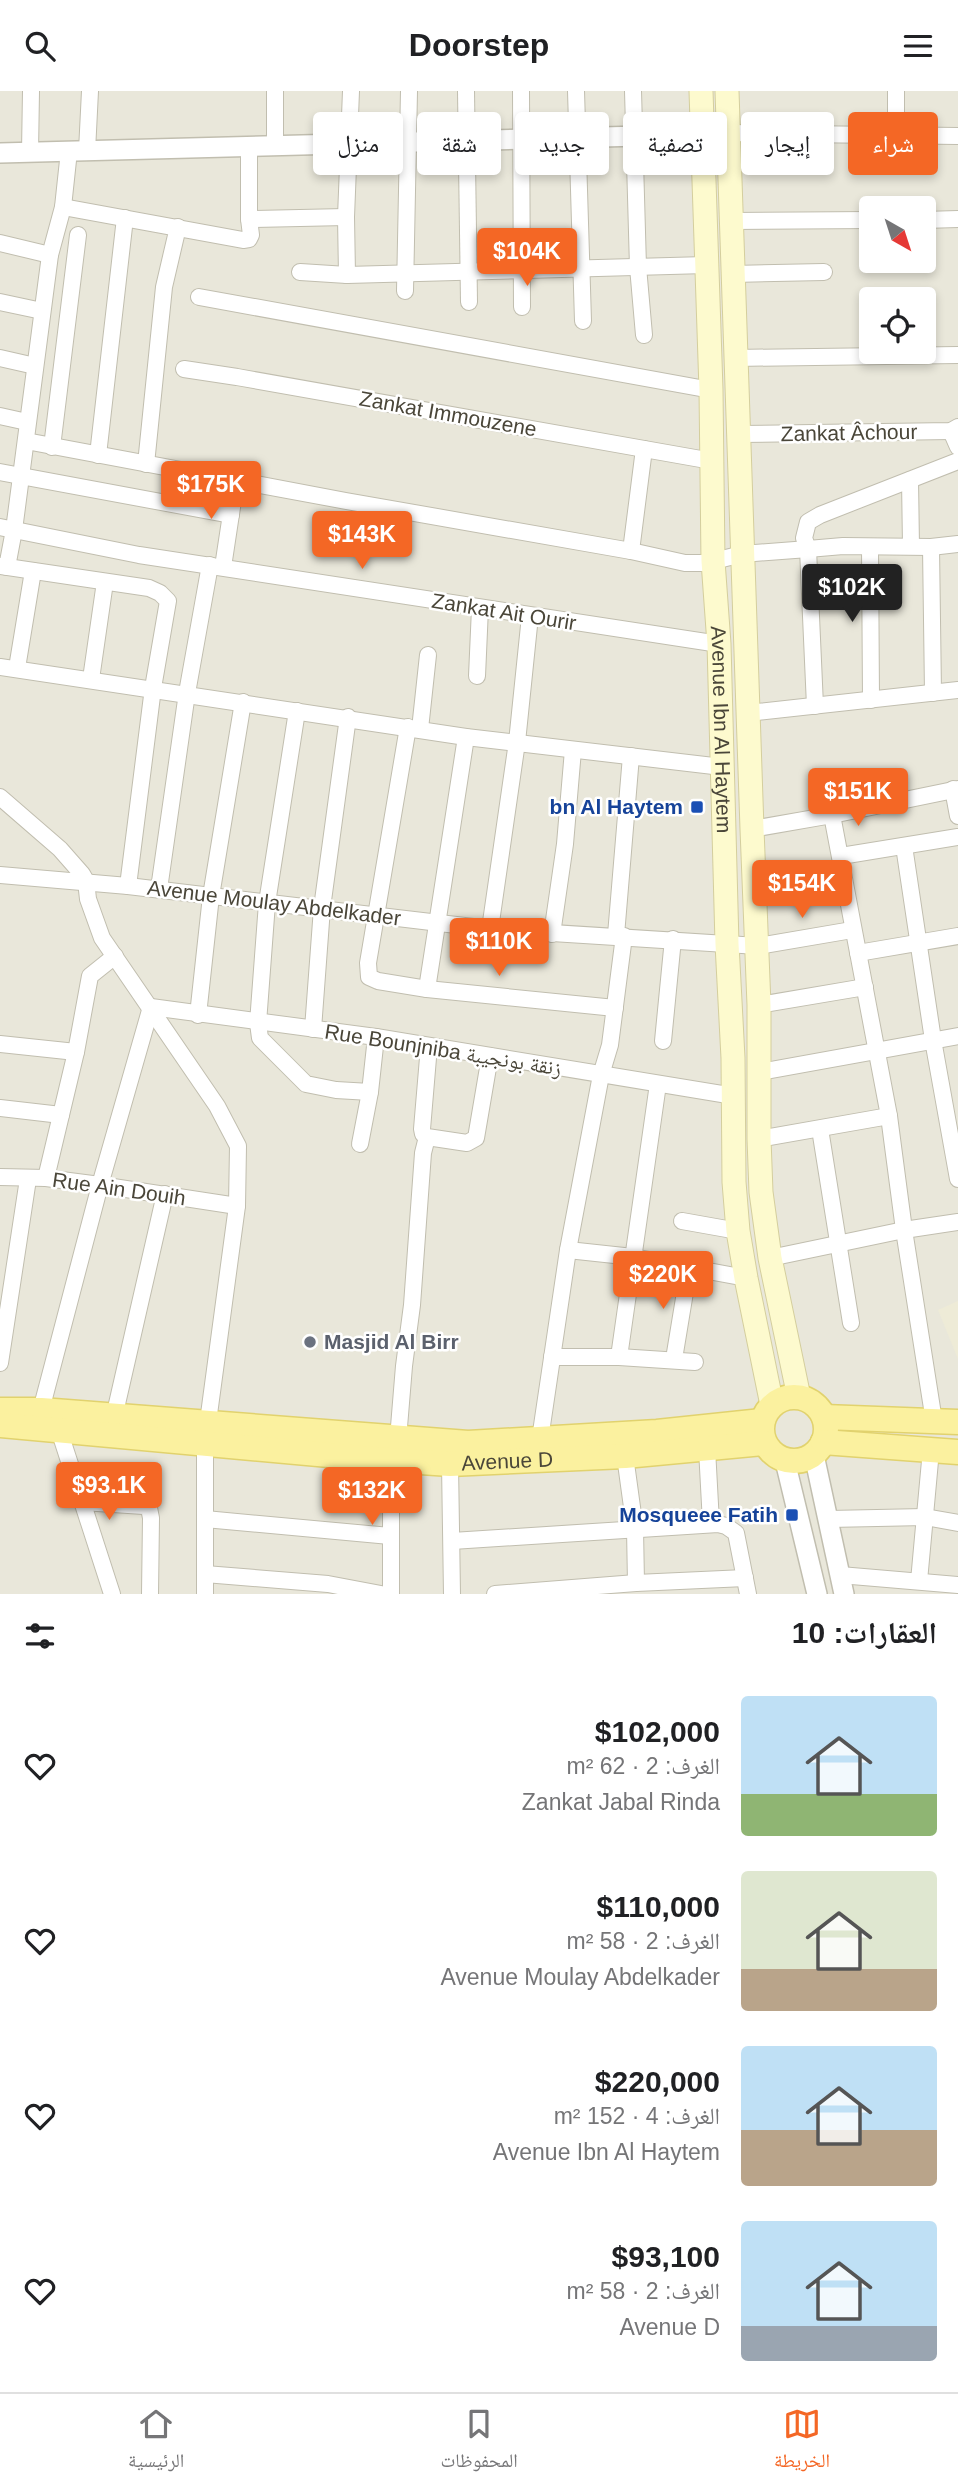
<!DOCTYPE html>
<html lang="ar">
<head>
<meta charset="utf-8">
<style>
	:root { --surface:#fff; --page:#f2f2f2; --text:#202124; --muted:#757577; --line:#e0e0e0; --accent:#f46725 }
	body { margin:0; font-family:Arial,"Noto Naskh Arabic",sans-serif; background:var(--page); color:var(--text); direction:rtl; height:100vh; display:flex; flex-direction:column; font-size:26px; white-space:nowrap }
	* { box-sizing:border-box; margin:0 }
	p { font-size:23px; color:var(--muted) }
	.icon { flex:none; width:38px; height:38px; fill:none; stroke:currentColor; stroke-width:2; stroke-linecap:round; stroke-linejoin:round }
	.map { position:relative; height:1503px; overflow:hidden; direction:ltr }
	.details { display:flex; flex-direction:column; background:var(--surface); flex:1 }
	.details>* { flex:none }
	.banner { position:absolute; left:21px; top:21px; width:917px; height:63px; direction:rtl; display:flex; gap:14px }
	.needle { width:46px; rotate:141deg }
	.tools { position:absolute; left:859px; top:105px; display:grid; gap:14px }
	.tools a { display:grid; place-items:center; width:77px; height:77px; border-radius:7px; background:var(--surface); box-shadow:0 4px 10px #0003; font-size:35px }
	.price { position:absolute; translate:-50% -60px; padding:0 16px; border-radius:7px; background:var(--accent); color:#fff; font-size:23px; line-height:46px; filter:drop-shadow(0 2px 4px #0008) }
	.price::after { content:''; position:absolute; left:50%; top:42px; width:21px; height:16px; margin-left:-10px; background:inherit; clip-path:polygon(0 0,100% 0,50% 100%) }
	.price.active { background:#222; color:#fff }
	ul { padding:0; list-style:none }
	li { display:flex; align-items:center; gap:21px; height:175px; padding:0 21px }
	li span { display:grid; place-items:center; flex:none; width:196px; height:140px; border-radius:7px; color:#555 }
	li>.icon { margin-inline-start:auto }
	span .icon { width:84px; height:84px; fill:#fffc; stroke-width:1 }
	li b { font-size:30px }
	h2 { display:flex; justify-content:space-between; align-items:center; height:84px; padding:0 21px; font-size:30px }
	.pill { padding:0 24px; border-radius:7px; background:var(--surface); box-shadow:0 4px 10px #0003; font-size:24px; line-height:63px }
	.pill.active { background:var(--accent); color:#fff }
	header { display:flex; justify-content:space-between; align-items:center; height:91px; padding:0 21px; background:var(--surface); font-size:32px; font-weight:700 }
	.tabs { display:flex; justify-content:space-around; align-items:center; height:98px; border-top:2px solid var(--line); background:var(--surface); font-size:19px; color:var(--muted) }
	.tabs a { display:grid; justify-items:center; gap:4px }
	.tabs .active { color:var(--accent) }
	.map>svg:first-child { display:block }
	.residential { fill:#e9e7da; fill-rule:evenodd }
	.education { fill:#eeebd7 }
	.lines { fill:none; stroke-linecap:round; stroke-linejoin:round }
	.minor-casing { stroke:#c1beaf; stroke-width:18 }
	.tertiary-casing { stroke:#c1beaf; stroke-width:22 }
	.secondary-casing { stroke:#d4ce9d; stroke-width:25 }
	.primary-casing { stroke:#e1d26e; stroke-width:27 }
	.minor { stroke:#fff; stroke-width:16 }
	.tertiary { stroke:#fff; stroke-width:19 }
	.secondary { stroke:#fdface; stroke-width:23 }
	.primary { stroke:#fbf19f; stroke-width:24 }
	.transit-dot { fill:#1a4fb4; stroke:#fff; stroke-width:2.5 }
	.worship-dot { fill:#6b7280; stroke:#fff; stroke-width:2.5 }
	.labels { text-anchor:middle; stroke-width:5; stroke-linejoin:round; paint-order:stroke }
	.street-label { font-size:21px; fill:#4a4639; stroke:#fff }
	.transit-label { font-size:21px; font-weight:bold; fill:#164399; stroke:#fff; text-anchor:end }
	.worship-label { font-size:21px; font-weight:bold; fill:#5b616d; stroke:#fff; text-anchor:start }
</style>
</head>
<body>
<header><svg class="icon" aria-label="menu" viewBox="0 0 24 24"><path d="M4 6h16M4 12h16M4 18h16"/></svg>Doorstep<svg class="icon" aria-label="search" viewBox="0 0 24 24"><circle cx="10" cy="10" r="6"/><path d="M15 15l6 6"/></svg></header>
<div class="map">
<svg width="958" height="1503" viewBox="0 0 958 1503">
	<rect width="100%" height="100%" fill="#f6f4ec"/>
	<!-- residential -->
	<path class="residential" d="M0,0H958V1503H0ZM872,117H924V170H872ZM872,208H924V261H872Z"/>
	<!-- education -->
	<polygon class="education" points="958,1210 958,1268 938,1219"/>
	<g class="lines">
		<!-- minor casing -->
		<g class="minor-casing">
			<g id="minor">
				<polyline points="275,0 275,55"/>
				<polyline points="466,0 469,211"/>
				<polyline points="521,0 522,216"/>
				<polyline points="576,0 583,230"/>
				<polyline points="633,0 638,176 644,244"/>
				<polyline points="729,42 958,45"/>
				<polyline points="896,44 896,0"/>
				<polyline points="87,60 90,0"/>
				<polyline points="30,61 31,0"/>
				<polyline points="63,116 243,149 249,148 251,144 249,128 249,56"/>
				<polyline points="249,128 346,126"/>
				<polyline points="924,129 958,128"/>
				<polyline points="731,130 872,129"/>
				<polyline points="0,152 50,164"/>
				<polyline points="300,181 347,184 706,174"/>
				<polyline points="733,183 824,181"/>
				<polyline points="347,184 346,126 351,0"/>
				<polyline points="405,200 409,0"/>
				<polyline points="199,206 711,299"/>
				<polyline points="0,211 42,220"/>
				<polyline points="0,267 35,275"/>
				<polyline points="735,267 958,264"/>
				<polyline points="184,278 237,286 712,370"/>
				<polyline points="0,325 27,331"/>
				<polyline points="951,340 958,356"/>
				<polyline points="739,343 951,340 958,336"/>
				<polyline points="26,350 346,410 631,460 685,472 706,472 742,463 808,458 843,455 931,456 958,453"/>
				<polyline points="52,356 78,144"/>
				<polyline points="98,364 125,127"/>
				<polyline points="146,373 164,196 178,136"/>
				<polyline points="0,381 231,424"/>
				<polyline points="910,389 911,455"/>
				<polyline points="0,436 139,464 719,553"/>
				<polyline points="870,456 871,609"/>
				<polyline points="931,456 933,602"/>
				<polyline points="631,460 644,358"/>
				<polyline points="0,475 149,497 160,502 168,510 153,597 128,795"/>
				<polyline points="7,476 14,439 50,164 63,116 69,60"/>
				<polyline points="223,476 236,390"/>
				<polyline points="0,576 466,646 722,676"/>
				<polyline points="17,577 33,480"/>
				<polyline points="477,585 480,517"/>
				<polyline points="91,588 105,491"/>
				<polyline points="815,615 808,458 804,447 808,431 820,424 958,370"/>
				<polyline points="297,620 267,812 258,932 260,947 306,993 336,999 370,1001 376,946"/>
				<polyline points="748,622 958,599"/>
				<polyline points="408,636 368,872 369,886 378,890 427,898 615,917"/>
				<polyline points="420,638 428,564"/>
				<polyline points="953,698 958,725"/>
				<polyline points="0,706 60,758 82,783 86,790 88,808 102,847 217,1015 238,1055 237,1115 205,1353 205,1503"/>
				<polyline points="832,724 889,1025 904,1139 934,1330"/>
				<polyline points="752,738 832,724 958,698"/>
				<polyline points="904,755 933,949 958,1088"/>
				<polyline points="841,765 958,746"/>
				<polyline points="0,784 128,795 490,838 758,855 852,839"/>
				<polyline points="159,798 187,602 210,474"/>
				<polyline points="490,838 517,651 530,525"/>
				<polyline points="552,843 565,753 573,659"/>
				<polyline points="616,844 631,665"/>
				<polyline points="858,862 958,845"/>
				<polyline points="427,898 466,646"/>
				<polyline points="759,914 865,896"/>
				<polyline points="198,924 211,805 243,611"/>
				<polyline points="313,938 322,817 348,626"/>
				<polyline points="663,950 673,848"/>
				<polyline points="0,953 76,961"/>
				<polyline points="429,955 422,1038 423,1043 427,1046 467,1052 476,1047 490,965"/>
				<polyline points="760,981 958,945"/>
				<polyline points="0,1017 61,1024 76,961 90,885 115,865"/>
				<polyline points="820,1038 851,1232"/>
				<polyline points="759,1048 889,1025"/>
				<polyline points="360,1053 370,1001"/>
				<polyline points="0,1086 46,1087 100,1094 237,1115"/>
				<polyline points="46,1087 61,1024"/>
				<polyline points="682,1130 738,1140"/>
				<polyline points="568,1159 633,1166 746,1187"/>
				<polyline points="770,1167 904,1139 958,1131"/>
				<polyline points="552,1266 619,1266 695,1271"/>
				<polyline points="619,1266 658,993"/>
				<polyline points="674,1268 689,1177"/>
				<polyline points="0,1272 28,1088"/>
				<polyline points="41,1319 100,1094 151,916 376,946 734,1005"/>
				<polyline points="114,1326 165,1103"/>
				<polyline points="59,1339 112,1503"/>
				<polyline points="398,1348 404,1275 412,1214 423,1062 427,1046"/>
				<polyline points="540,1348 568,1159 601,984 610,954 624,845"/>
				<polyline points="707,1358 711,1432"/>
				<polyline points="625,1365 635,1438 636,1492"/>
				<polyline points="450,1373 452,1503"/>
				<polyline points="82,1411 144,1415 149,1417 151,1427 150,1503"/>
				<polyline points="205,1428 390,1445"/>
				<polyline points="829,1428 925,1426 958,1432"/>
				<polyline points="452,1450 718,1433 726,1435 736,1442 748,1503"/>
				<polyline points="205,1483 328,1493 381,1503"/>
				<polyline points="840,1484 958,1494"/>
				<polyline points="919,1490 931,1359"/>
				<polyline points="391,1503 391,1368"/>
				<polyline points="495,1503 636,1492 745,1487"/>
			</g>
		</g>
		<!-- tertiary casing -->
		<g class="tertiary-casing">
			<g id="tertiary">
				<polyline points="0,62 716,43"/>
				<polyline points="814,1364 844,1503"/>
				<polyline points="785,1370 817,1503"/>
			</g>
		</g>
		<!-- secondary casing -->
		<g class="secondary-casing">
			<g id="secondary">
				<path id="s1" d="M701,0L711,299L713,470L719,553L727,853L733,967L734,1091L738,1140L746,1187L772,1314"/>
				<polyline points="727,0 752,738 759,914 759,1048 761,1101 770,1167 799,1306"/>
			</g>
		</g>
		<!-- primary casing -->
		<g class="primary-casing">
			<g id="primary">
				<circle cx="794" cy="1338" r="32"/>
				<polyline points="0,1319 41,1319 468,1352 657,1341 762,1330"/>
				<polyline points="824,1326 958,1331"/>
				<path id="s2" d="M0,1334L362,1367L450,1373L625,1365L764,1352"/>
				<polyline points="823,1351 958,1361"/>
			</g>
		</g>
		<!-- minor -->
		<use href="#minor" class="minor"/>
		<!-- tertiary -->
		<use href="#tertiary" class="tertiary"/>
		<!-- secondary -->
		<use href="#secondary" class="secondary"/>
		<!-- primary -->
		<use href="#primary" class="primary"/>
	</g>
	<!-- markers -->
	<g class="transit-dot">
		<rect x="690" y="709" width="14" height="14" rx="3.5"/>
		<rect x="785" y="1417" width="14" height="14" rx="3.5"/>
	</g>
	<circle class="worship-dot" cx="310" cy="1251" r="7"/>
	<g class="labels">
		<!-- street labels -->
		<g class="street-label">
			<text transform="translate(448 323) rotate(10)" y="7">Zankat Immouzene</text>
			<text transform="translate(849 342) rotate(-1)" y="7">Zankat Âchour</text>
			<text transform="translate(504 521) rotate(9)" y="7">Zankat Ait Ourir</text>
			<text dy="7" stroke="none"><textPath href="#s1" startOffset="639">Avenue Ibn Al Haytem</textPath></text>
			<text transform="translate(274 812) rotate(7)" y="7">Avenue Moulay Abdelkader</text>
			<text transform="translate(443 959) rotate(9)" y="7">Rue Bounjniba زنقة بونجيبة</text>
			<text transform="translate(119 1098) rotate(8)" y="7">Rue Ain Douih</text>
			<text dy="7" stroke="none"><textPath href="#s2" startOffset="509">Avenue D</textPath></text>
		</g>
		<!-- transit labels -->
		<g class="transit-label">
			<text x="683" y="723">bn Al Haytem</text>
			<text x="778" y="1431">Mosqueee Fatih</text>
		</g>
		<!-- worship labels -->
		<g class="worship-label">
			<text x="324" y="1258">Masjid Al Birr</text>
		</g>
	</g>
</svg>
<div class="tools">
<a><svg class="needle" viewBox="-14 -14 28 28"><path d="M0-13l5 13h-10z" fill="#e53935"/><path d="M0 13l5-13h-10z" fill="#757577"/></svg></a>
<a><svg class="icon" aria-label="locate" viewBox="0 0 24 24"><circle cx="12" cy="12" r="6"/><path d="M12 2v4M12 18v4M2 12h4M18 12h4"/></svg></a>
</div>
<b class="price" style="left:527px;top:197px">$104K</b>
<b class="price" style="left:211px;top:430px">$175K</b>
<b class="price" style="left:362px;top:480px">$143K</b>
<b class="price active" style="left:852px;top:533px">$102K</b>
<b class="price" style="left:858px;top:737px">$151K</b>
<b class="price" style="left:802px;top:829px">$154K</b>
<b class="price" style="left:499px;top:887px">$110K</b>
<b class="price" style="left:663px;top:1220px">$220K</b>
<b class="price" style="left:109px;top:1431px">$93.1K</b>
<b class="price" style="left:372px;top:1436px">$132K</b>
<div class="banner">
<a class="pill active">شراء</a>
<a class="pill">إيجار</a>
<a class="pill">تصفية</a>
<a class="pill">جديد</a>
<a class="pill">شقة</a>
<a class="pill">منزل</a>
</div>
</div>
<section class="details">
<h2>العقارات: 10<svg class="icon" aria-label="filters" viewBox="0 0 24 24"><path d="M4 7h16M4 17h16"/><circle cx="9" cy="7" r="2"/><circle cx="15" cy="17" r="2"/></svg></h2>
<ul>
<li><span style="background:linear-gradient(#bfe0f5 70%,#8fb573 0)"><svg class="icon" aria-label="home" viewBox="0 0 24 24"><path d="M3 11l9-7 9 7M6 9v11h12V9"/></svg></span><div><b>$102,000</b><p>الغرف: 2 · 62 m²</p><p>Zankat Jabal Rinda</p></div><svg class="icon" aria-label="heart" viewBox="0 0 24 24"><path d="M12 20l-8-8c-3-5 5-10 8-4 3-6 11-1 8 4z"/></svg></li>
<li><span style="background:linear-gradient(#dfe7d0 70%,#b9a48a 0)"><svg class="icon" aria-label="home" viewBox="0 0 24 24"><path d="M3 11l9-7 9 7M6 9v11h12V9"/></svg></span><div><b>$110,000</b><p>الغرف: 2 · 58 m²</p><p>Avenue Moulay Abdelkader</p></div><svg class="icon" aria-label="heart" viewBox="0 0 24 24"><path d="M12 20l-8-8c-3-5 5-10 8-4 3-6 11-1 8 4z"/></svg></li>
<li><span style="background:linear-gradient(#bfe0f5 60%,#b9a48a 0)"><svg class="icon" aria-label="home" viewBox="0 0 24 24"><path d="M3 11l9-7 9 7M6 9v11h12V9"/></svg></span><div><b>$220,000</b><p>الغرف: 4 · 152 m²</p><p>Avenue Ibn Al Haytem</p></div><svg class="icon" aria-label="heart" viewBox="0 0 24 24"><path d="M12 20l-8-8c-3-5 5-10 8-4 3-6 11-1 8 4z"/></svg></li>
<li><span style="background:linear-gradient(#bfe0f5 75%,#9aa5b1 0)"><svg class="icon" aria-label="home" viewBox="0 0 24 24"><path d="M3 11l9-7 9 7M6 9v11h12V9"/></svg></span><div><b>$93,100</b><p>الغرف: 2 · 58 m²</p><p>Avenue D</p></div><svg class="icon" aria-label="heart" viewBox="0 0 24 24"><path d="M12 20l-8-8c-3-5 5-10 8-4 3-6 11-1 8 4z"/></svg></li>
</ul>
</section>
<nav class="tabs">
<a class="active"><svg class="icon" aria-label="map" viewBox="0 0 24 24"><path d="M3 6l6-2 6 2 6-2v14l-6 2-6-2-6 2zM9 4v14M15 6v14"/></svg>الخريطة</a>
<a><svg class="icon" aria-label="saved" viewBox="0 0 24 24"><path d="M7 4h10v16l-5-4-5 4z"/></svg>المحفوظات</a>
<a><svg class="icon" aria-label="home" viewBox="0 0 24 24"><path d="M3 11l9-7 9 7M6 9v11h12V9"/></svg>الرئيسية</a>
</nav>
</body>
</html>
